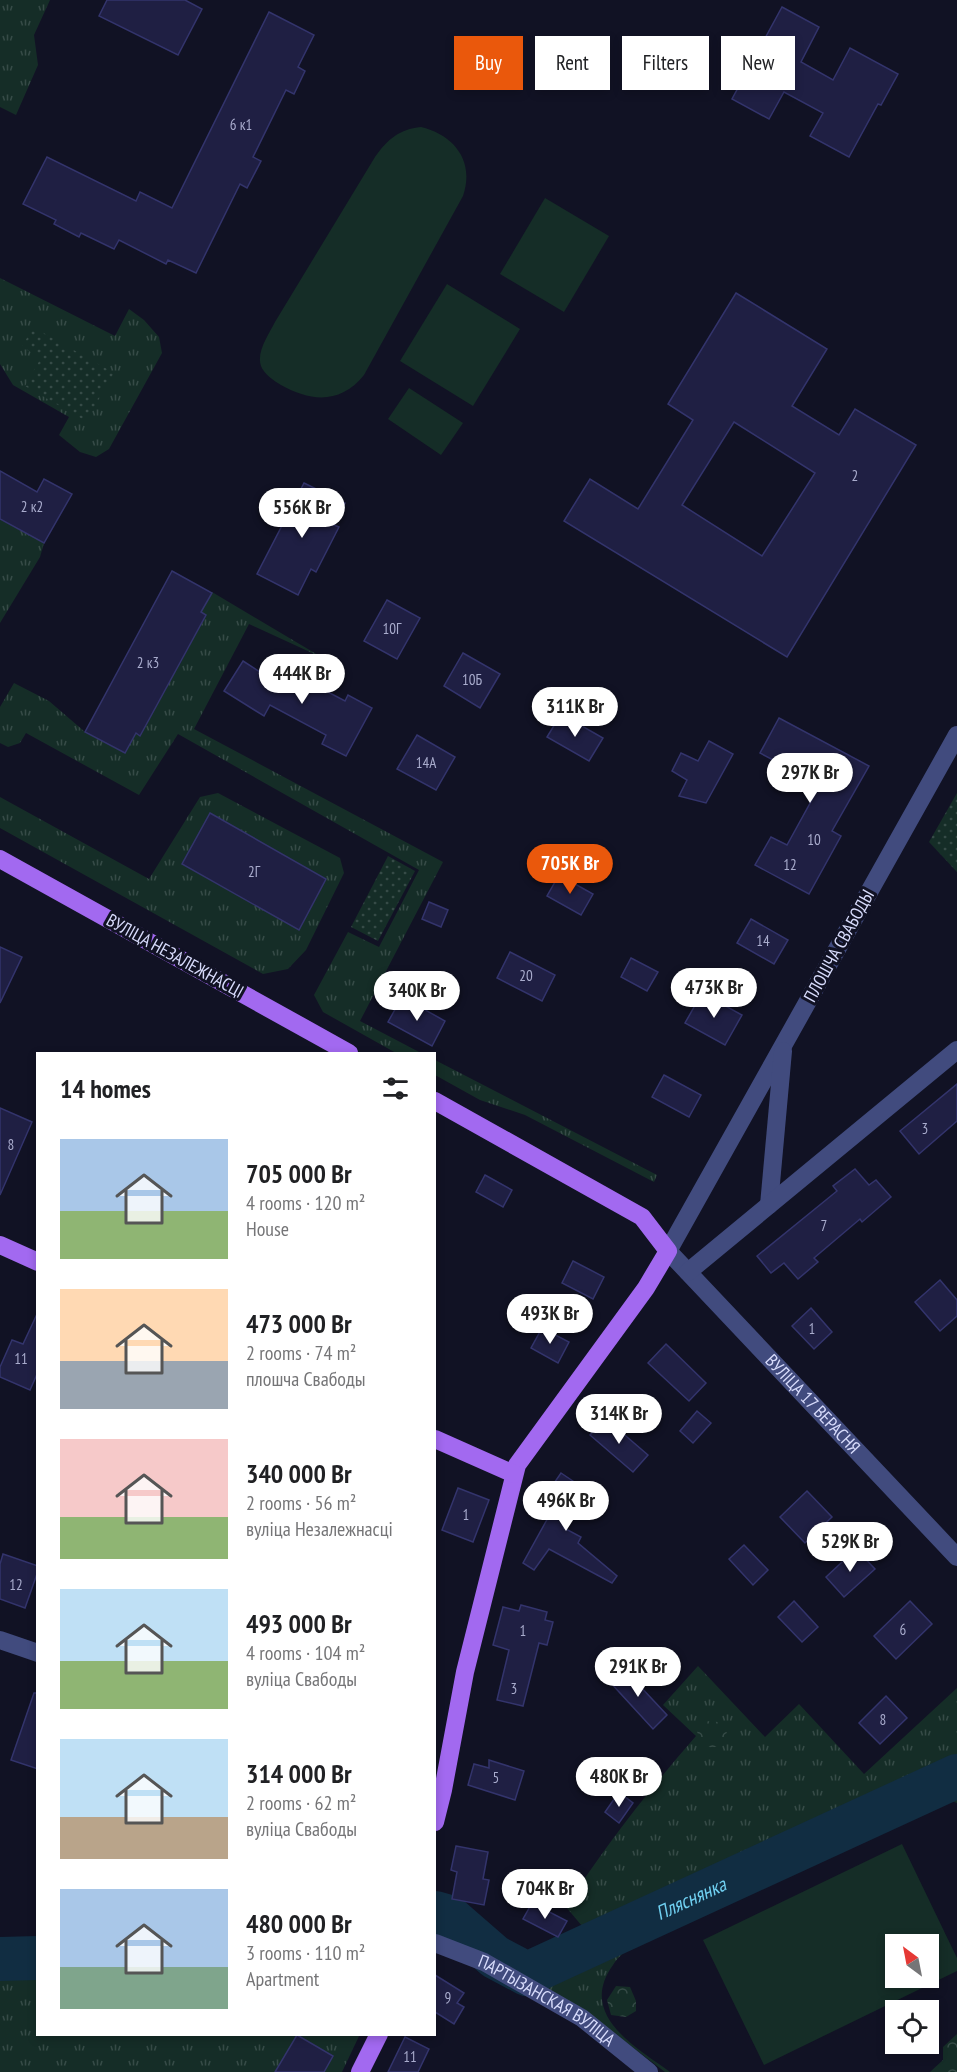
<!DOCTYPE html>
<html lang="en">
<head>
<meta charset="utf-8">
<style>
	:root { --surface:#fff; --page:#f6f6f6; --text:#202124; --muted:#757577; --accent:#ea580c }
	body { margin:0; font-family:"PT Sans Narrow",sans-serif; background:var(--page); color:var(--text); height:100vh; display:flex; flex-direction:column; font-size:22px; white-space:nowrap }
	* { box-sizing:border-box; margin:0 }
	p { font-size:20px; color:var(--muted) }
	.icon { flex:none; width:33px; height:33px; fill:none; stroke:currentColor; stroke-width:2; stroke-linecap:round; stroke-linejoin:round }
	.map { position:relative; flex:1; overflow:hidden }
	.drawer { position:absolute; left:36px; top:1052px; width:400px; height:984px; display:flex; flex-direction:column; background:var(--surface); border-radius:0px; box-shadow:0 3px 9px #0003 }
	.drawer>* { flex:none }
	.guide { position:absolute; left:454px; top:36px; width:412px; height:54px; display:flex; gap:12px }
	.needle { width:39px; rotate:328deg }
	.fabs { position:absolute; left:885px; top:1934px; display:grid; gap:12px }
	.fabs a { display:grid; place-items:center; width:54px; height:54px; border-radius:0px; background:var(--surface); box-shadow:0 3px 9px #0003; font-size:30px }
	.price { position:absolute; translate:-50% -51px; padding:0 14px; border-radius:21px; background:#fff; color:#222; font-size:20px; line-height:39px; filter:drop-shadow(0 2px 3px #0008) }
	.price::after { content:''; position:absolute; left:50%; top:36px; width:18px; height:14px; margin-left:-9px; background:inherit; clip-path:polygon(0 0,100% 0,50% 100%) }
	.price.on { background:var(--accent); color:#fff }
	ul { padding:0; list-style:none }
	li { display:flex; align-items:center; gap:18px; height:150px; padding:0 24px }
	li span { display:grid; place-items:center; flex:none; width:168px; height:120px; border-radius:0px; color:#555 }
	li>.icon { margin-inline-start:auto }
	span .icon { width:72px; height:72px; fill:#fffc; stroke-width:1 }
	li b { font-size:26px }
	h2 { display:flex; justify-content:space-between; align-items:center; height:72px; padding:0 24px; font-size:26px }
	.chip { padding:0 21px; border-radius:0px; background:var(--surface); box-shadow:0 3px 9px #0003; font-size:21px; line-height:54px }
	.chip.on { background:var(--accent); color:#fff }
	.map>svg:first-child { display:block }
	.grass { fill:url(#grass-tufts) }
	.forest { fill:url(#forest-crowns) }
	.park { fill:url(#park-dots) }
	.pitch { fill:#152d27; fill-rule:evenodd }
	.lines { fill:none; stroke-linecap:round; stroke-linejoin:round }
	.river { stroke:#112d42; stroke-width:44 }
	.building { fill:#1f1f43; stroke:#33346c; stroke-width:1.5; fill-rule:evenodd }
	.minor { stroke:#414b7e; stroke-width:18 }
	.major { stroke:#a269f0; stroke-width:18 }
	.labels { text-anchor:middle; stroke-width:6; stroke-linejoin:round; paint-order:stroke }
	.number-label { font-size:15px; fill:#a9accd }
	.street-label { font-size:18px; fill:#d7dbfb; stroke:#111224 }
	.water-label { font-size:20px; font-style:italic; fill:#70d0f1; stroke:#111224 }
</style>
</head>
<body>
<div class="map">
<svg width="957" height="2072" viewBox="0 0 957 2072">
	<defs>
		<pattern id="grass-tufts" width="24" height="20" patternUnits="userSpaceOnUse" patternTransform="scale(1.5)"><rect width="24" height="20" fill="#152d27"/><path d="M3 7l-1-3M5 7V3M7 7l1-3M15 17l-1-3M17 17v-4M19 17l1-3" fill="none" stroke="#364b47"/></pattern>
		<pattern id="forest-crowns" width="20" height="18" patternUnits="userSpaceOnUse" patternTransform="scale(1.5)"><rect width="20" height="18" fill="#152d27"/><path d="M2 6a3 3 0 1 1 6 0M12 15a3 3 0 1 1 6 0" fill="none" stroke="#364b47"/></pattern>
		<pattern id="park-dots" width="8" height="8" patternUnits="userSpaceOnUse" patternTransform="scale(1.5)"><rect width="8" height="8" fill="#152d27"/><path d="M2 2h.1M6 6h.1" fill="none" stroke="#364b47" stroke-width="1.8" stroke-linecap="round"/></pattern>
	</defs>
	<rect width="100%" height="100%" fill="#111224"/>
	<!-- grass -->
	<g class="grass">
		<polygon points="0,0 50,0 34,35 38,65 16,115 0,107"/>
		<polygon points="0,278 115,336 129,309 144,320 159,337 162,353 109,449 96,457 80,452 59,435 69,417 13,385 0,364"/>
		<polygon points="0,519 44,543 40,557 0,623"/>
		<polygon points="212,592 323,658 249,624 194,729 443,862 360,1021 421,1053 396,1053 323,1012 314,995 348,932 379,947 419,870 178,734 139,795 26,733 20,743 8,747 0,743 0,707 14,683 49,701 85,732 125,753 136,733 140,736 174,661 180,664 206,615 201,612"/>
		<polygon points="218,793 340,858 344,873 306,950 288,969 263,974 0,828 0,797 149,879 200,797"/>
		<polygon points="435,1060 657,1175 654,1182 525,1115 480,1100 435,1075"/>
		<path d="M698,1666L765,1737L799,1704L864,1774L957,1688V1803L939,1796L640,1939C631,1947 619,1955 613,1965C577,2015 636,2047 670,2072H665L597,2020L443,1937L435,1928V1913L449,1917L495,1957L526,1974L562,1957L582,1926L566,1907C604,1847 649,1790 696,1736L663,1705Z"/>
		<polygon points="37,1958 38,2034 360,2034 342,2072 0,2072 0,1959"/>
	</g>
	<!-- forest -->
	<g class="forest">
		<polygon points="706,1721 718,1722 727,1731 724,1744 712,1748 700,1743 697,1731"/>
		<polygon points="616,1986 630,1987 636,2001 636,2011 626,2017 611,2015 607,2000"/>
		<polygon points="957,2034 957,2072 930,2072 943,2060 943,2047"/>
	</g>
	<!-- park -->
	<g class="park">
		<polygon points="33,327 114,373 86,421 25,386 41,358 22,347"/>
		<polygon points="957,793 957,872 929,842"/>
		<polygon points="388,856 415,871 378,941 351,927"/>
	</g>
	<!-- pitch -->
	<g class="pitch">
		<path d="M421,127C454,135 475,161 463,196L364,375C341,404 311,402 281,385C274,381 264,374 261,366C256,352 269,334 275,322L375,157C387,140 399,129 421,127Z"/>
		<polygon points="545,198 609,236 564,312 500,274"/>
		<polygon points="447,284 520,329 473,406 400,361"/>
		<polygon points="409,388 463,423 441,455 388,419"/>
		<path d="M902,1844L957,1958V1971L764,2065L703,1940ZM896,1944H928V1977H896Z"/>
	</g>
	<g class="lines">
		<!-- river -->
		<g class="river">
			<path id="s1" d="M435,1913L449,1917L495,1957L527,1974L957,1776"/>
			<polyline points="0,1959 38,1958"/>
		</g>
	</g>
	<!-- building -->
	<g class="building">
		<polygon points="107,0 185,0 202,9 178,55 99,16"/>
		<polygon points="782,7 819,27 801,62 833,80 850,48 898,74 881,105 878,104 849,157 810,136 823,113 784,92 769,119 732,99"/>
		<polygon points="269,12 314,35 298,67 305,71 294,94 286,90 253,157 261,161 247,188 240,184 196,273 168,260 166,264 119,240 114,249 81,233 79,237 54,224 56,220 23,204 47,157 136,201 140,192 172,208"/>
		<path d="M736,293L827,349L792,406L839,435L855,409L916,445L787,657L564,521L590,479L638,509L693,420L668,404ZM734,422L815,473L762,556L682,505Z"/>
		<polygon points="0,471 37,492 44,479 72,494 44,543 0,519"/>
		<polygon points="304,483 345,503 334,525 339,527 316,572 311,569 298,595 257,574"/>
		<polygon points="172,571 212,593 201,612 206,615 140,736 136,733 125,753 85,732"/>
		<polygon points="387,600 420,618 397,659 364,641"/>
		<polygon points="463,653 500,674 480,708 444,686"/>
		<polygon points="243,661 283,687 290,672 345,701 348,695 372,708 346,756 322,744 326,735 270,705 264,716 224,691"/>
		<polygon points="561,714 603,738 589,761 547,737"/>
		<polygon points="779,718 869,766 832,831 841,836 809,894 755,865 771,837 787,845 820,785 760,753"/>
		<polygon points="417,735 455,757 436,790 397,769"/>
		<polygon points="709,741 733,754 706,803 679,796 687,780 672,771 681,753 698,761"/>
		<polygon points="210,813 326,879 299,930 182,864"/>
		<polygon points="559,875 593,894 581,915 547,896"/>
		<polygon points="429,902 448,910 441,927 422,919"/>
		<polygon points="751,919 788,940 774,964 737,943"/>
		<polygon points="0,947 22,957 0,1003"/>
		<polygon points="510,952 555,975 542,1001 497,978"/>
		<polygon points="631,958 658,972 647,991 621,977"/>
		<polygon points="702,993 742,1015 725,1045 685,1023"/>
		<polygon points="402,997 445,1021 432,1046 388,1022"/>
		<polygon points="664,1075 701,1095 689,1117 652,1097"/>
		<polygon points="957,1084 957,1121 919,1154 900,1131"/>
		<polygon points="0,1108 32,1122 0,1195"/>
		<polygon points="855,1169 869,1185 876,1180 891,1197 862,1222 860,1219 814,1258 818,1262 798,1279 784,1263 771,1273 757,1256 837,1191 833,1186"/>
		<polygon points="485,1175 512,1190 503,1207 476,1192"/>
		<polygon points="573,1261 604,1277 593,1299 562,1283"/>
		<polygon points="940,1280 957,1300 957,1316 940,1331 915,1302"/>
		<polygon points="811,1308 832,1332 814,1349 792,1326"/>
		<polygon points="38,1312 38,1372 30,1390 0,1377 0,1367 12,1340 23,1344"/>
		<polygon points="542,1328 569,1342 558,1363 531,1348"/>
		<polygon points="666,1344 706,1383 689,1401 648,1363"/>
		<polygon points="697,1411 711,1423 693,1443 680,1431"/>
		<polygon points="605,1418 648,1455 633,1472 590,1435"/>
		<polygon points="561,1473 589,1492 564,1528 581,1537 578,1543 617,1576 612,1583 549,1549 534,1570 523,1563 560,1496 550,1489"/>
		<polygon points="458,1488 489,1500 473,1542 442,1530"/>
		<polygon points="807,1491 832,1517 805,1543 780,1517"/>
		<polygon points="744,1545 768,1570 753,1585 729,1559"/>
		<polygon points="856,1549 875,1569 844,1597 826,1577"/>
		<polygon points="3,1554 38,1566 38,1571 25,1608 0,1599 0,1564"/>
		<polygon points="794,1601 818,1627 802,1642 778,1617"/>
		<polygon points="910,1601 932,1624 896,1659 874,1636"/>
		<polygon points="521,1605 547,1612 545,1620 553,1622 547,1645 539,1643 523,1706 497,1700 509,1650 493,1645 503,1607 519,1611"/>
		<polygon points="623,1668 667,1715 653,1729 609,1681"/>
		<polygon points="34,1693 38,1693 38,1769 11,1760"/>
		<polygon points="886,1696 907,1718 880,1744 859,1723"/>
		<polygon points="489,1760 524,1771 515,1800 468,1785 474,1764 489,1768"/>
		<polygon points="619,1792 633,1803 619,1823 605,1812"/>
		<polygon points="456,1846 488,1852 483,1879 489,1880 484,1905 452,1899 457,1872 451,1870"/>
		<polygon points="532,1903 567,1921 558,1937 523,1919"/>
		<polygon points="435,1975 464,1993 457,2003 464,2007 454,2024 435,2012"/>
		<polygon points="297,2035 333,2056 324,2072 275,2072"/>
		<polygon points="405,2037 429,2049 418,2072 388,2072"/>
	</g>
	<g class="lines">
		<!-- minor -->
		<g class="minor">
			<path id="s2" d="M957,735L668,1251L957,1557"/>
			<polyline points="769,1205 783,1051"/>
			<polyline points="688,1272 957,1050"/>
			<polyline points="0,1640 38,1653"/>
			<path id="s3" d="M435,1943L484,1962L582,2018L649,2072"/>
		</g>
		<!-- major -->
		<g class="major">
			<polyline points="0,859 349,1053"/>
			<polyline points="435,1101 642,1217 668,1251 646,1288 517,1465 465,1672 443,1790 435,1822"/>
			<polyline points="0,1245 38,1262"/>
			<polyline points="435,1439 514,1474"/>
			<polyline points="360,2072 379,2034"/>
		</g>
	</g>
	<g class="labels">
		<!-- number labels -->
		<g class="number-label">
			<text x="241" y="130">6 к1</text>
			<text x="855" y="481">2</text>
			<text x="32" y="512">2 к2</text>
			<text x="392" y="634">10Г</text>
			<text x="148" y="668">2 к3</text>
			<text x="472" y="685">10Б</text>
			<text x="426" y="768">14А</text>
			<text x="814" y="845">10</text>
			<text x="790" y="870">12</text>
			<text x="254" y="877">2Г</text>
			<text x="763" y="946">14</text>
			<text x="526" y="981">20</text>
			<text x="925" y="1134">3</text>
			<text x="11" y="1150">8</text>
			<text x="824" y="1231">7</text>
			<text x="812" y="1334">1</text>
			<text x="21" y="1364">11</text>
			<text x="466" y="1520">1</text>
			<text x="16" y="1590">12</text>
			<text x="903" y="1635">6</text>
			<text x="523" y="1636">1</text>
			<text x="514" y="1694">3</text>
			<text x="883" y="1725">8</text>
			<text x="496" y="1783">5</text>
			<text x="448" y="2003">9</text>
			<text x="410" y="2062">11</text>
		</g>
		<!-- street labels -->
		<g class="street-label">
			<text transform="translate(839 946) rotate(-61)" y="6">ПЛОШЧА СВАБОДЫ</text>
			<text transform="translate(175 956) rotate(29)" y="6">ВУЛІЦА НЕЗАЛЕЖНАСЦІ</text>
			<text dy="6" stroke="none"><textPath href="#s2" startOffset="802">ВУЛІЦА 17 ВЕРАСНЯ</textPath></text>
			<text dy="6" stroke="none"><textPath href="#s3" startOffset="126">ПАРТЫЗАНСКАЯ ВУЛІЦА</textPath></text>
		</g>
		<!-- water labels -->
		<g class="water-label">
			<text dy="7" stroke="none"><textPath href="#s1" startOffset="292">Пляснянка</textPath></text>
		</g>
	</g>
</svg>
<div class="fabs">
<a><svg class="needle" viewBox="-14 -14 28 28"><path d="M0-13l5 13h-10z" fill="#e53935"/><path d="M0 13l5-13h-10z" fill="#757577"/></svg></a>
<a><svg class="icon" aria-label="locate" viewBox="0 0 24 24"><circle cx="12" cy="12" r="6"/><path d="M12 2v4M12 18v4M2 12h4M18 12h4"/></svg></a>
</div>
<b class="price" style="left:302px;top:539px">556K Br</b>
<b class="price" style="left:302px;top:705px">444K Br</b>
<b class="price" style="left:575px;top:738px">311K Br</b>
<b class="price" style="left:810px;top:804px">297K Br</b>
<b class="price on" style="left:570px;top:895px">705K Br</b>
<b class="price" style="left:714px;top:1019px">473K Br</b>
<b class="price" style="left:417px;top:1022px">340K Br</b>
<b class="price" style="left:550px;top:1345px">493K Br</b>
<b class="price" style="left:619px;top:1445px">314K Br</b>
<b class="price" style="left:566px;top:1532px">496K Br</b>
<b class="price" style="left:850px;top:1573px">529K Br</b>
<b class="price" style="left:638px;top:1698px">291K Br</b>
<b class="price" style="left:619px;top:1808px">480K Br</b>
<b class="price" style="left:545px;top:1920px">704K Br</b>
<div class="guide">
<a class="chip on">Buy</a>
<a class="chip">Rent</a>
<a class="chip">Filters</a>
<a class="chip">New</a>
</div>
<section class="drawer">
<h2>14 homes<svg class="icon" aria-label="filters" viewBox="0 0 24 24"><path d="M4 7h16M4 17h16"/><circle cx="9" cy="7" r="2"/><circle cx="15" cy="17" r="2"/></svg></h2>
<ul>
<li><span style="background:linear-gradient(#a9c7e8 60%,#8fb573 0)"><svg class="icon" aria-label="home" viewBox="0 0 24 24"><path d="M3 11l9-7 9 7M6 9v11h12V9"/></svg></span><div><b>705 000 Br</b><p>4 rooms · 120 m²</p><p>House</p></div></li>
<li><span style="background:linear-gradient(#ffd9b3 60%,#9aa5b1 0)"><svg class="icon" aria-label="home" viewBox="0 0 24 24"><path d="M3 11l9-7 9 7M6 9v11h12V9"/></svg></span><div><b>473 000 Br</b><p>2 rooms · 74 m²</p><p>плошча Свабоды</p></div></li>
<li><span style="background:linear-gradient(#f6c9c9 65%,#8fb573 0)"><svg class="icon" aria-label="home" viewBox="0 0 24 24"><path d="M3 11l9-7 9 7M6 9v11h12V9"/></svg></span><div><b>340 000 Br</b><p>2 rooms · 56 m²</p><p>вуліца Незалежнасці</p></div></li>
<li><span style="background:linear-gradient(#bfe0f5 60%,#8fb573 0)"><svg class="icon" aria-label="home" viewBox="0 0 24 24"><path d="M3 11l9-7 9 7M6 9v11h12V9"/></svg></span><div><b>493 000 Br</b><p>4 rooms · 104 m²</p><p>вуліца Свабоды</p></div></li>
<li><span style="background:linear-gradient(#bfe0f5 65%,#b9a48a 0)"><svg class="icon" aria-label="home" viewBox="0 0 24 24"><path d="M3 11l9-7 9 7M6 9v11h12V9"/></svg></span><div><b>314 000 Br</b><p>2 rooms · 62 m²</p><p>вуліца Свабоды</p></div></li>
<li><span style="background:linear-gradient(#a9c7e8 65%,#7fa58c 0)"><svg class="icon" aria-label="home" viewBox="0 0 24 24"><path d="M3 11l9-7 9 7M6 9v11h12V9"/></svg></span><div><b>480 000 Br</b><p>3 rooms · 110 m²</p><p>Apartment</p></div></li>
</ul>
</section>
</div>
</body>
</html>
